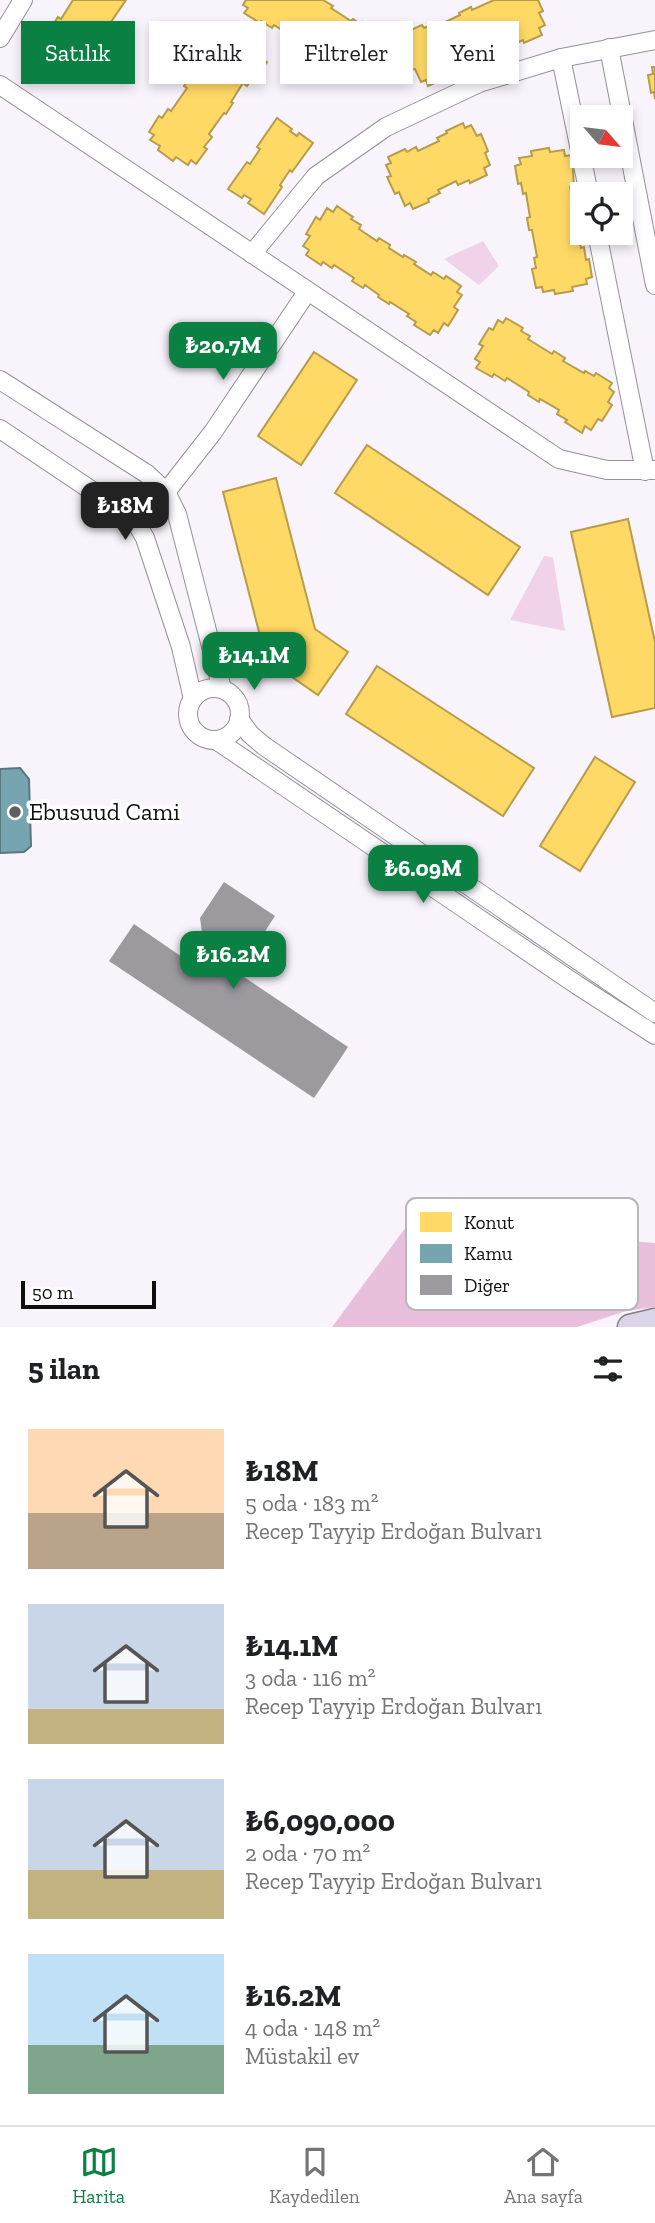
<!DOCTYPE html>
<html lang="tr">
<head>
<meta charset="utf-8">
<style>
	:root { --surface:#fff; --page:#f2f2f2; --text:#202124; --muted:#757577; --line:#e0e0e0; --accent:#0b8043 }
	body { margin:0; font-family:"Zilla Slab",serif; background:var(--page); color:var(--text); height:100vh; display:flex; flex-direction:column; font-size:26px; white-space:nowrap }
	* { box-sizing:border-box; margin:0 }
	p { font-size:23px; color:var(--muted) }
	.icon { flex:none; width:38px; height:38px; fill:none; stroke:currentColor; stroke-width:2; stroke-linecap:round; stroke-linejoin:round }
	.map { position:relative; height:1327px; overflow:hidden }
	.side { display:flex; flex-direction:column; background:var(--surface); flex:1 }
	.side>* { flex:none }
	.hud { position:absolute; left:21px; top:21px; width:614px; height:63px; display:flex; gap:14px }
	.needle { width:46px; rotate:118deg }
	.controls { position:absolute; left:570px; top:105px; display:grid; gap:14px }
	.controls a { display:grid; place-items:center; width:63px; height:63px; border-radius:0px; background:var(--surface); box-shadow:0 4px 10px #0003; font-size:35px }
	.scale { position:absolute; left:21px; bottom:18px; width:135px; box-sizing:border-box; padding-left:7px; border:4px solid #0e0e0e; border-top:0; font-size:19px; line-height:24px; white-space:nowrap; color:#0e0e0e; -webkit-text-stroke:5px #fff; paint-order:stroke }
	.price { position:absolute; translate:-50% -60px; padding:0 16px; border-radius:14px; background:var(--accent); color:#fff; font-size:23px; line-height:46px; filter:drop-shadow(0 2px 4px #0008) }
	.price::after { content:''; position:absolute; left:50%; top:42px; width:21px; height:16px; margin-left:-10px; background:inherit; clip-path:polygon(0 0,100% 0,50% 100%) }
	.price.selected { background:#222; color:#fff }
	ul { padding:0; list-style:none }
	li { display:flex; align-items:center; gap:21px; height:175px; padding:0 28px }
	li span { display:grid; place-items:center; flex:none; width:196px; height:140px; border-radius:0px; color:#555 }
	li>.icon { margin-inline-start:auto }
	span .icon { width:84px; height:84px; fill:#fffc; stroke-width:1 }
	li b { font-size:30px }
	h2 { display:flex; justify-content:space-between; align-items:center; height:84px; padding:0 28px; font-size:30px }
	.chip { padding:0 24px; border-radius:0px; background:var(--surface); box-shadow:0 4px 10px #0003; font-size:24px; line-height:63px }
	.chip.selected { background:var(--accent); color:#fff }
	.dock { display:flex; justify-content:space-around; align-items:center; height:98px; border-top:2px solid var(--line); background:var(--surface); font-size:19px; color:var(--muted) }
	.dock a { display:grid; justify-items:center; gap:4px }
	.dock .selected { color:var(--accent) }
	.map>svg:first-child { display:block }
	.green { fill:#f1d3e9 }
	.forest { fill:#e9c0db }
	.homes { fill:#ffd966; stroke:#b79c4c; stroke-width:2 }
	.public { fill:#76a5af; stroke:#57787f; stroke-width:2 }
	.building { fill:#9c999f }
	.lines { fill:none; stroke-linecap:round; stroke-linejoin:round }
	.minor-casing { stroke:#949295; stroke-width:20 }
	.highway-casing { stroke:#817f82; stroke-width:27 }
	.minor { stroke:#fefdff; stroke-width:18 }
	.highway { stroke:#dcd5ea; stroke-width:24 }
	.poi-dot { fill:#605e61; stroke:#fff; stroke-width:2.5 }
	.labels { text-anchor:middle; stroke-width:7; stroke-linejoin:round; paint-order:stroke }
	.poi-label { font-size:24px; fill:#0e0e0e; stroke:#fff; text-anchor:start }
	.key { fill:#fff; stroke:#b7b7b7; stroke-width:2 }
	.key-label { font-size:19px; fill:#0e0e0e }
</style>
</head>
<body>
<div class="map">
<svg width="655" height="1327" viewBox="0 0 655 1327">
	<rect width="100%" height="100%" fill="#f9f4fc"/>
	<!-- green -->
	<g class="green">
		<polygon points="483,241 499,266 479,285 444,259"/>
		<polygon points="544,556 553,557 565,631 510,620"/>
	</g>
	<!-- forest -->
	<polygon class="forest" points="409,1223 655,1243 655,1307 626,1311 577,1327 332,1327"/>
	<!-- homes -->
	<g class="homes">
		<polygon points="73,0 126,0 98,41 102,44 95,54 97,56 87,71 81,68 78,72 66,65 64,68 48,58 50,55 41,48 44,44 39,40 49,24 52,26 58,17 61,19"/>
		<polygon points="246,0 323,0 333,6 331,8 351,21 353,19 362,25 363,22 379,32 376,37 381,41 375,51 378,54 368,69 365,67 357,79 352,75 348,81 331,70 333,68 323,62 326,58 307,46 305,49 294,42 296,39 274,25 272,28 261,21 260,23 244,13 248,8 243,5"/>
		<polygon points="494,0 538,0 543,11 539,13 545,25 539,28 542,35 524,43 523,40 512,45 511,41 490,50 492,53 480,58 479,56 454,67 456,70 444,76 445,78 428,86 426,80 421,82 415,69 411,70 403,53 407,52 402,41 407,39 404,33 422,25 424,28 433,24 435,27 460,15 459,13 471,7 472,10"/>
		<polygon points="228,27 238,34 241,31 256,41 254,45 265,52 261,58 267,62 256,78 254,76 247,86 243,83 231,102 233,103 226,114 224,113 209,134 212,137 204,147 207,149 196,164 191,160 188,165 176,157 173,161 158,150 160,146 150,140 154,135 149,132 159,116 162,118 168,109 171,111 187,88 184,86 192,75 194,77 208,57 205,56 211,47 209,45 219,30 224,33"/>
		<polygon points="652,67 655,67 655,99 654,92 651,93 648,75 653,74"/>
		<polygon points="277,118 292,129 290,131 297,136 299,133 313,143 292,172 290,170 280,185 282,187 264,214 248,203 251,199 244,195 242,198 228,189 247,162 250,164 260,149 257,147"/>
		<polygon points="463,123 465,128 471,125 477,136 481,134 488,151 485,153 490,165 484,168 487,175 470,183 469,180 458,185 456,181 438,190 440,193 428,199 429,202 413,209 410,203 405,206 399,192 395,194 387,177 391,176 386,165 391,163 388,157 405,149 407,152 416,147 418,151 439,141 437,138 447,133 446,131"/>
		<polygon points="549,148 550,152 564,150 565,156 572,155 574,186 570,187 574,209 577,208 579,221 576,221 581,248 584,247 586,260 589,259 592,277 586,279 587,284 572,287 573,291 555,294 554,290 543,292 542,287 536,288 532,269 536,268 534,258 537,257 532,230 529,230 527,218 530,217 526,193 523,194 521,183 518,184 515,166 521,164 519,158 532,156 531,151"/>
		<polygon points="337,206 353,217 351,219 361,225 359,229 377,241 379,238 390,245 389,248 403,257 404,255 416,262 414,264 431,275 433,272 444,279 446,276 461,286 457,292 462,295 454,307 458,310 448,326 444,323 438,333 434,330 430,335 414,325 416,322 407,316 409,314 390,302 389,304 378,297 379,295 365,285 363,288 352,281 354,278 334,265 332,268 323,262 321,265 306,255 309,250 303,246 310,236 306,234 316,217 320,220 327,208 333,212"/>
		<polygon points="506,318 523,328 521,331 530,336 528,339 552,354 554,351 565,358 563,361 584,373 585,371 594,376 596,373 612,383 609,388 614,392 608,402 612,405 602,421 598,419 591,430 585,426 582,433 565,422 567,420 557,414 559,410 540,399 539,402 528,395 529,392 507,378 505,381 494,374 492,377 476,368 480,362 475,359 483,346 479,344 489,328 493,330 498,320 503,323"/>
		<polygon points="314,352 357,380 301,465 258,436"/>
		<polygon points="367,445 520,547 488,595 335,493"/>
		<polygon points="276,478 315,629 348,652 318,695 266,659 223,492"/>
		<polygon points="628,519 655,642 655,708 612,717 571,532"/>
		<polygon points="377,666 534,768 503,816 346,714"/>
		<polygon points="595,757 635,782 580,871 540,846"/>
	</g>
	<!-- public -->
	<polygon class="public" points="20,768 29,779 31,846 24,852 0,853 0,769"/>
	<!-- building -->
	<polygon class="building" points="224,882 275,916 238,973 348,1047 314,1098 109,961 134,924 185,959 202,933 200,918"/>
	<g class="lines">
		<!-- minor casing -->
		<g class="minor-casing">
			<g id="minor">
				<polyline points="0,38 23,0"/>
				<polyline points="609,48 655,285"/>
				<polyline points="561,58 589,194"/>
				<polyline points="0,85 559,459 607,470 655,470"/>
				<polyline points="597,233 645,471"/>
				<polyline points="252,254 316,176 386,127 479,83 561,58 655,40"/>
				<polyline points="0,380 147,474 166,492 177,514 222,689"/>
				<polyline points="0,429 134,519 145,538 181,647 193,699"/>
				<polyline points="166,492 213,432 307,292"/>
				<circle cx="214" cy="714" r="26"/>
				<polyline points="239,719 250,734 264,746 655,1013"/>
				<polyline points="216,740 577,985 655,1035"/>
			</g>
		</g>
		<!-- highway casing -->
		<g class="highway-casing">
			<polyline id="highway" points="630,1327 655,1321"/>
		</g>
		<!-- minor -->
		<use href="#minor" class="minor"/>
		<!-- highway -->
		<use href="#highway" class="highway"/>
	</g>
	<!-- markers -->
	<circle class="poi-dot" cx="15" cy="812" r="7"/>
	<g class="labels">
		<!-- poi labels -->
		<g class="poi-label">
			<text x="29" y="820">Ebusuud Cami</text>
		</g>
	</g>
	<!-- legend -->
	<rect x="406" y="1198" width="232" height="112" rx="10" class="key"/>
	<rect x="420" y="1212" width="32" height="20" fill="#ffd966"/>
	<rect x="420" y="1244" width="32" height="19" fill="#76a5af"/>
	<rect x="420" y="1275" width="32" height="20" fill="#9c999f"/>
	<g class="key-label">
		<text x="464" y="1229">Konut</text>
		<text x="464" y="1260">Kamu</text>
		<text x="464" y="1292">Diğer</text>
	</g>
</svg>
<div class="controls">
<a><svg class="needle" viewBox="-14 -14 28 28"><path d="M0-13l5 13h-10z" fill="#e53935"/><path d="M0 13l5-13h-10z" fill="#757577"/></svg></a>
<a><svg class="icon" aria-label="locate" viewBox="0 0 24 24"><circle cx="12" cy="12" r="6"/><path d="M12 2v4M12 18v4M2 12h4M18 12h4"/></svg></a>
</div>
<div class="scale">50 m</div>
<b class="price" style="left:223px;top:382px">₺20.7M</b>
<b class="price selected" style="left:125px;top:542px">₺18M</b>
<b class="price" style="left:254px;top:692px">₺14.1M</b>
<b class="price" style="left:423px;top:905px">₺6.09M</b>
<b class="price" style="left:233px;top:991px">₺16.2M</b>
<div class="hud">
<a class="chip selected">Satılık</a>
<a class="chip">Kiralık</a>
<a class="chip">Filtreler</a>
<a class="chip">Yeni</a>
</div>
</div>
<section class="side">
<h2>5 ilan<svg class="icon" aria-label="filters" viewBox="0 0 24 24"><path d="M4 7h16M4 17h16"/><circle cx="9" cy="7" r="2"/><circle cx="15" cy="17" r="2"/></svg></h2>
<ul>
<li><span style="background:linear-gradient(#ffd9b3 60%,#b9a48a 0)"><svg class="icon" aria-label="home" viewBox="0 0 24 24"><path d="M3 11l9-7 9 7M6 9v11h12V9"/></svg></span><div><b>₺18M</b><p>5 oda · 183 m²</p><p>Recep Tayyip Erdoğan Bulvarı</p></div></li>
<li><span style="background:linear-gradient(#c9d6e8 75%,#c2b280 0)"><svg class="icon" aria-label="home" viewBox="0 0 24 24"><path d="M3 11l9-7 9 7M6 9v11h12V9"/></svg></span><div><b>₺14.1M</b><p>3 oda · 116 m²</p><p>Recep Tayyip Erdoğan Bulvarı</p></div></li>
<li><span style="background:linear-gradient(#c9d6e8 65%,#c2b280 0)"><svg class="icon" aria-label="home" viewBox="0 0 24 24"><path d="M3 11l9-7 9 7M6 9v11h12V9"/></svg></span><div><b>₺6,090,000</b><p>2 oda · 70 m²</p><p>Recep Tayyip Erdoğan Bulvarı</p></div></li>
<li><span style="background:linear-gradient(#bfe0f5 65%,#7fa58c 0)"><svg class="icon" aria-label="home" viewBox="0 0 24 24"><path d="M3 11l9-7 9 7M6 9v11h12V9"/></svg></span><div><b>₺16.2M</b><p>4 oda · 148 m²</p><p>Müstakil ev</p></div></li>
</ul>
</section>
<nav class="dock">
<a class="selected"><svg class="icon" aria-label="map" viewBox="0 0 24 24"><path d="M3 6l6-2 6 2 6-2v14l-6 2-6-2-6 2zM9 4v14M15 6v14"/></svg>Harita</a>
<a><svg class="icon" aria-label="saved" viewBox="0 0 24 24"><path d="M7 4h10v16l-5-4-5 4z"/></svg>Kaydedilen</a>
<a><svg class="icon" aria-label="home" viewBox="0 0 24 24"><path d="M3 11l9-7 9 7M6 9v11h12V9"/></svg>Ana sayfa</a>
</nav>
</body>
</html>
